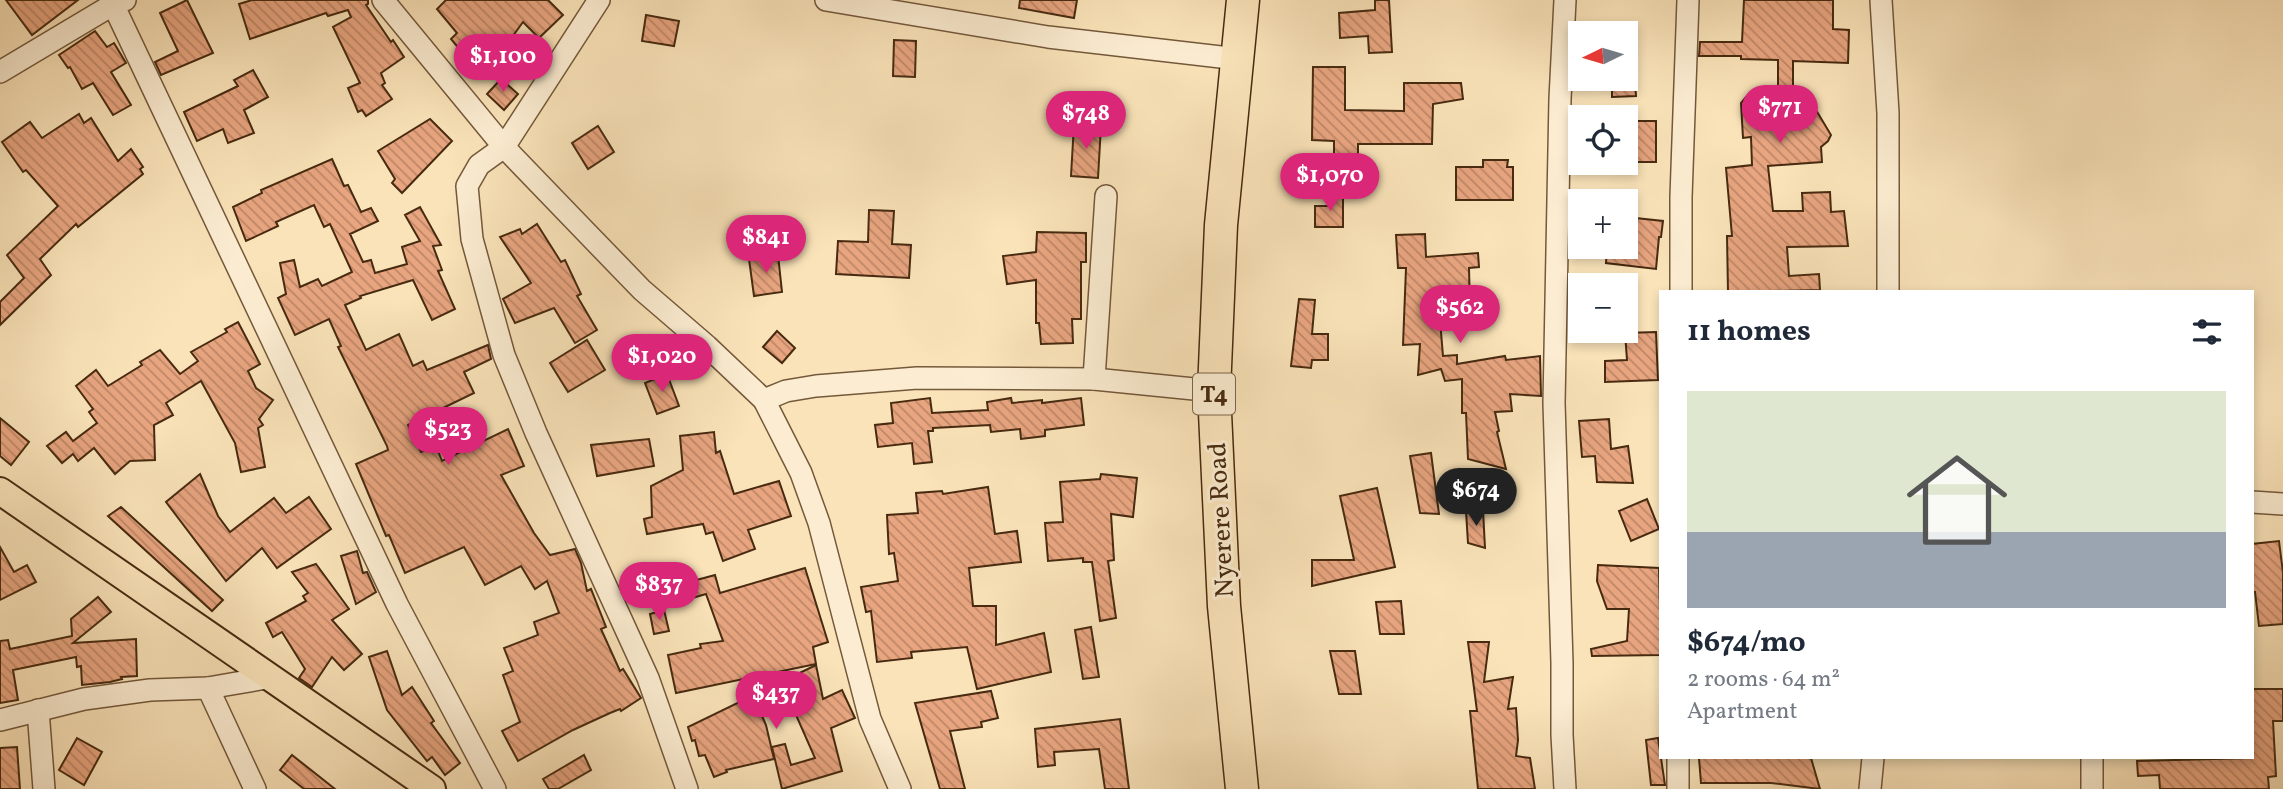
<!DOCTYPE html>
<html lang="en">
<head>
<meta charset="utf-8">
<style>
	:root { --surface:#fff; --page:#f6f6f7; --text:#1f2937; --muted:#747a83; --line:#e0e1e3; --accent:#db2777 }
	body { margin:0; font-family:Vollkorn,serif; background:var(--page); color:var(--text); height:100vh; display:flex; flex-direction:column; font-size:26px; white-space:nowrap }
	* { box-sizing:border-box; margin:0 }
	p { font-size:23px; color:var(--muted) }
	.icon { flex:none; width:38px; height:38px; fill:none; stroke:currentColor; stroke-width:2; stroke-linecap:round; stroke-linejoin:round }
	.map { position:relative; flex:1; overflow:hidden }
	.details { position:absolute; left:1659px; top:290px; width:595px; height:469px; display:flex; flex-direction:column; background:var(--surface); border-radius:0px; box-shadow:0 4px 10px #0003 }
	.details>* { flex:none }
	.needle { width:46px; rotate:265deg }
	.buttons { position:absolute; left:1568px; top:21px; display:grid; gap:14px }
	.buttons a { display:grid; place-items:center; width:70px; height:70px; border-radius:0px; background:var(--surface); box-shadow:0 4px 10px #0003; font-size:35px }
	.price { position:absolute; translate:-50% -60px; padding:0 16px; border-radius:24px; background:var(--accent); color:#fff; font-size:23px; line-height:46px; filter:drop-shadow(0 2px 4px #0008) }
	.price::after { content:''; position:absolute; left:50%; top:42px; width:21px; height:16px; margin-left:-10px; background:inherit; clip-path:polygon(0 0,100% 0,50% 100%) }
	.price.selected { background:#222; color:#fff }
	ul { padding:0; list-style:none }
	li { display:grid; align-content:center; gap:14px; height:371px; padding:0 28px }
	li+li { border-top:2px solid var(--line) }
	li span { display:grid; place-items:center; height:217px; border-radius:0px; color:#555 }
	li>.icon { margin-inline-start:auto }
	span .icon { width:126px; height:126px; fill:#fffc; stroke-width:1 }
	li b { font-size:30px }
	h2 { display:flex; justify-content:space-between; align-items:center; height:84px; padding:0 28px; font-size:30px }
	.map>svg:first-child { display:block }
	.building { fill:url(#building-back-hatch); stroke:#472a10; stroke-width:2 }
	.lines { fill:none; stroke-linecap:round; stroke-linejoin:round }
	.minor-casing { stroke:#74583a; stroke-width:24 }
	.major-casing { stroke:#472a10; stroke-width:30 }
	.highway-casing { stroke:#472a10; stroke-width:35 }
	.minor { stroke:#fcedd2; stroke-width:21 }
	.major { stroke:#fae3b9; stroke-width:26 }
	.highway { stroke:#fae3b9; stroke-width:32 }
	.labels { text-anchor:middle; stroke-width:6; stroke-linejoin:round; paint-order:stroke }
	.shield { fill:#fcedd2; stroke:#7d644a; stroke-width:2 }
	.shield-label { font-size:24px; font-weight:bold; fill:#472a10 }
	.street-label { font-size:26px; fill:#472a10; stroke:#fcedd2 }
</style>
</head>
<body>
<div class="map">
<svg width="2283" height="789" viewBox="0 0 2283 789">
	<defs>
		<pattern id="building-back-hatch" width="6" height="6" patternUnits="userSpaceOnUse" patternTransform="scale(1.75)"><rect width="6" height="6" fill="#e8a580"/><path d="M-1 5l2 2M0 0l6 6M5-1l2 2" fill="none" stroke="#be8767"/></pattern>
	</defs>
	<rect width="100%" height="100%" fill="#fae3b9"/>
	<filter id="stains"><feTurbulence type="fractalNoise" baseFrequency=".00286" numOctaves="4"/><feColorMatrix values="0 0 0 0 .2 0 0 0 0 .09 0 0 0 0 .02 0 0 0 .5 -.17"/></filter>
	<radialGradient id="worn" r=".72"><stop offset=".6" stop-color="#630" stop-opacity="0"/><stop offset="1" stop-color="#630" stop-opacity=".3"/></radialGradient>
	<!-- building -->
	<g class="building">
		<polygon points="6,0 78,0 32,35"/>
		<polygon points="187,0 213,53 161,75 155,62 178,51 160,13"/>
		<polygon points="252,0 368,0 368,4 366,5 391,42 393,40 404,57 381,73 385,83 382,85 392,99 366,116 362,110 358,112 348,88 360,83 333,27 351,17 348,10 328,16 326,13 250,39 239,4"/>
		<polygon points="446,0 548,0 563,15 539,38 523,22 487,72 466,57 451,39 457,33 437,9"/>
		<polygon points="1020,0 1077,0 1074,18 1019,8"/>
		<polygon points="1375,0 1389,0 1392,52 1369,53 1368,36 1340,38 1339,13 1375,10"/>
		<polygon points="1744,0 1833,0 1833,29 1849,30 1848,63 1793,61 1793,100 1810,100 1831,135 1828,141 1821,147 1822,162 1768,166 1773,211 1803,211 1802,193 1830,192 1831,212 1844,211 1848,246 1787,247 1789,276 1819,274 1820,290 1728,292 1727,236 1732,236 1726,168 1752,165 1751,137 1743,138 1741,103 1746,97 1759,94 1759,90 1778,88 1778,60 1741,59 1741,56 1699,56 1700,42 1742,42"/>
		<polygon points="646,15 679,21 674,46 642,41"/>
		<polygon points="95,31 107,47 114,43 126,63 111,72 131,105 113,115 93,83 82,89 70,67 68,68 59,55"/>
		<polygon points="894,40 916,41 915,77 893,76"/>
		<polygon points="1313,67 1345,67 1345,110 1404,111 1404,83 1461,83 1463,99 1433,104 1432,144 1358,144 1358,182 1334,182 1334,141 1312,140"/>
		<polygon points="253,70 268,97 244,110 254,133 228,143 223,129 197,141 184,112 238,86 234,80"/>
		<polygon points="501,79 518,94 504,110 487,94"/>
		<polygon points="1635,79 1636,96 1612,97 1612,80"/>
		<polygon points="79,114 84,123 91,118 118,161 131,149 143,167 140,169 143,174 78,227 76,224 40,259 51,275 0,325 0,302 24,278 7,255 58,206 26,170 23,172 2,142 30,122 42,138"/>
		<polygon points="430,119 452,141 402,193 392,183 395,179 378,151"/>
		<polygon points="1631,121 1656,121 1656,162 1626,162 1626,147 1631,147"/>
		<polygon points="1074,124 1101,126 1098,178 1071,176"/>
		<polygon points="598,126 614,152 588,169 572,143"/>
		<polygon points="332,159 344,186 348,185 361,212 371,208 378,221 350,234 363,262 371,260 375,273 407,264 402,247 420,241 405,215 420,207 441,245 433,246 442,270 438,271 455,309 432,320 413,280 360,296 361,298 345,305 366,350 399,334 413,366 423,361 427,370 488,345 491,359 464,372 474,393 408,425 421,452 436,446 442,461 508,429 524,466 501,475 534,533 550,555 575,549 581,563 587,591 591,589 606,627 601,629 620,671 623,669 641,698 621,711 620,709 610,713 573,730 518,761 502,731 520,722 503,675 513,671 504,648 538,635 534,622 559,613 547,581 535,589 521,566 485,585 464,547 405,573 389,535 386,536 356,464 388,450 387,446 338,347 341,346 329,319 295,335 278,298 286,294 280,263 294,260 300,287 318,279 322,286 352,272 330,224 324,227 314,205 276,222 278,226 246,241 233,207 262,193 261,190"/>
		<polygon points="1483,160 1508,160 1507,167 1513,167 1513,200 1456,200 1456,167 1483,167"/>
		<polygon points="1328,194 1343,195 1343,227 1315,227 1315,206 1328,206"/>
		<polygon points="869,210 894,211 892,244 911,245 909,278 836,274 838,241 868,242"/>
		<polygon points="1626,217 1663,221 1661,237 1659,237 1656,269 1606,263 1607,248 1626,250"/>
		<polygon points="537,224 561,262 565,260 581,294 577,296 597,330 575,343 554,308 515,323 503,299 531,283 500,237 520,229 522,234"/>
		<polygon points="1037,232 1086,233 1086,262 1081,262 1081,319 1072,319 1073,343 1041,344 1039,323 1036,323 1036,280 1007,284 1003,256 1036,252"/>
		<polygon points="1425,234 1426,257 1478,253 1479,267 1469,268 1470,309 1442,310 1442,320 1440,320 1443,356 1457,355 1457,364 1505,356 1506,360 1540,356 1541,396 1510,394 1512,411 1495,412 1499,431 1497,432 1506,469 1468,459 1466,413 1462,413 1462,379 1445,381 1441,369 1418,375 1420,344 1403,345 1406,268 1398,268 1396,235"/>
		<polygon points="778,255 782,292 754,296 749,259"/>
		<polygon points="1299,299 1315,300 1312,334 1328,334 1328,360 1312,360 1311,368 1291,366"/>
		<polygon points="238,322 260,364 248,371 256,388 273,400 259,419 263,425 258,428 265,467 241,472 235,443 201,381 166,403 173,415 154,425 155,460 130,461 115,474 94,448 78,461 73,454 62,463 47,446 66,432 73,441 97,423 89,412 93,409 76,386 96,370 108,386 142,365 140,362 160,350 180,374 198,361 191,352 227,332 225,329"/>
		<polygon points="777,331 795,348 782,363 763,347"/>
		<polygon points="1656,332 1658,380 1605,382 1605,361 1627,360 1625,333"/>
		<polygon points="587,340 605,370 568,392 550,363"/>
		<polygon points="667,374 679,406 657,414 645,383"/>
		<polygon points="930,398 932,413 988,410 987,402 1011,398 1012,403 1042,400 1042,403 1081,398 1084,425 1045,430 1045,436 1021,439 1020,429 991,432 990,425 933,428 933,431 928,431 932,462 914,464 912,443 878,447 875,425 893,423 891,403"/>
		<polygon points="0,418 29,442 11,465 0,456"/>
		<polygon points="1609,419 1611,449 1628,446 1633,483 1597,482 1595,456 1582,457 1579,421"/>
		<polygon points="714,432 716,453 720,451 734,494 779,481 791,516 748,530 755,549 723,561 713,532 706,534 703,524 647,534 644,519 652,517 651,486 683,470 680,436"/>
		<polygon points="649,439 654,466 597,476 591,445"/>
		<polygon points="1431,453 1439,514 1420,513 1410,456"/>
		<polygon points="200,474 218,516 230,532 274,498 286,513 309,497 331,529 277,568 262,548 226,581 166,502"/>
		<polygon points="1101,474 1137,478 1133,517 1111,514 1114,560 1108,561 1116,618 1100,621 1092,562 1083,562 1083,558 1048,561 1045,523 1063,522 1060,482 1100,479"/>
		<polygon points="988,487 995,534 1017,531 1021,562 969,568 973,606 996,606 996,645 1044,633 1051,672 977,689 967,647 911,652 912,658 877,662 871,611 866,612 861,587 898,581 894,553 889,554 887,515 918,513 916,493 942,491 943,494"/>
		<polygon points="1377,488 1395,567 1312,586 1312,560 1354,560 1340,496"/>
		<polygon points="1647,499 1659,529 1631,541 1619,511"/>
		<polygon points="121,507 223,600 212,611 108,516"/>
		<polygon points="1483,510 1485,548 1468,543 1466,511"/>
		<polygon points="2279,541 2283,573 2283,624 2259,626 2255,592 2252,592 2252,544"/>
		<polygon points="0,547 14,572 27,565 36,582 0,600"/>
		<polygon points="357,551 363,573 367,572 376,592 356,604 341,556"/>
		<polygon points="316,564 349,609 332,620 362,654 344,670 332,657 312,687 299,678 305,669 282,632 273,637 266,623 306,601 303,596 308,593 292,572"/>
		<polygon points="1598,565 1659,568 1661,655 1592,656 1591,649 1627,641 1629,609 1607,609 1597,581"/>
		<polygon points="805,568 828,642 813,647 816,664 676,693 668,655 701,648 700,644 723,641 706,594 682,601 678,585 715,575 720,593"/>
		<polygon points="98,597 111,612 73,643 136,639 137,676 121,677 122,679 110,682 82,685 81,666 77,667 76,657 13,670 18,700 0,703 0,641 8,640 10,649 72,636 71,619"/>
		<polygon points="1401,601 1404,634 1380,634 1376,602"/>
		<polygon points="664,610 669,631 654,634 650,614"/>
		<polygon points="1091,627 1099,677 1083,679 1075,630"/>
		<polygon points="1468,642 1489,642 1484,682 1513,677 1508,709 1516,708 1518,740 1516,756 1530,758 1535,789 1478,789 1470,711 1477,711"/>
		<polygon points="387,651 402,695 412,687 434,721 431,723 460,763 445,775 432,757 427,761 387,710 369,657"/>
		<polygon points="1330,651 1355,651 1361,694 1339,694"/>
		<polygon points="816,665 823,699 842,690 855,718 831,728 842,771 782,789 772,747 785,744 791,765 815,758 789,699 759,709 766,725 774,759 726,770 727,772 714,777 705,755 699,756 695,740 692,741 688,727"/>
		<polygon points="2252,689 2283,689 2283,721 2273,721 2276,776 2268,777 2269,789 2160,789 2159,775 2138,776 2137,761 2252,758"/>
		<polygon points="991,691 998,718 981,722 982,727 950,731 965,789 940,789 915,703"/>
		<polygon points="1120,719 1129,789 1105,789 1099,749 1054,752 1055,765 1038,767 1035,729"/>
		<polygon points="77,738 102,752 84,785 59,770"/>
		<polygon points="1658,738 1665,785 1651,785 1646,740"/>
		<polygon points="17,747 20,789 0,789 0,748"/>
		<polygon points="292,755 335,789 304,789 280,770"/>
		<polygon points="584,755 591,770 558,789 549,789 543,779"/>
		<polygon points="1699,758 1811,758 1820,789 1771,783 1701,783"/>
	</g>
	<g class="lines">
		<!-- minor casing -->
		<g class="minor-casing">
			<g id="minor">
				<polyline points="111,0 397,604 495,789"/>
				<polyline points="383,0 504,147 583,229 642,290 707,346 764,400 801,473 819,523 870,719 900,789"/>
				<polyline points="599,0 504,147 479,165 467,186 472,239 504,355 536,433 648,678 687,789"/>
				<polyline points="826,0 1048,37 1238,59"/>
				<polyline points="1565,0 1560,99 1554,403 1562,663 1562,735 1565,789"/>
				<polyline points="1881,0 1888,113 1888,292"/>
				<polyline points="0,72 114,4 125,0"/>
				<polyline points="1681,292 1681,197 1688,0"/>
				<polyline points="1094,379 1106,196"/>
				<polyline points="764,400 786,391 816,386 917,378 1094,379 1214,391"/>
				<polyline points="2252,502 2283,504"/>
				<polyline points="208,688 255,789"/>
				<polyline points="38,710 44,789"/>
				<polyline points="0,720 84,699 150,690 208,688 272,677"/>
				<polyline points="1678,789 1678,758"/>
				<polyline points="1870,789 1873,758"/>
				<polyline points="2092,789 2092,758"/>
			</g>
		</g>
		<!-- major casing -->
		<g class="major-casing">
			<polyline id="major" points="0,491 432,789"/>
		</g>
		<!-- highway casing -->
		<g class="highway-casing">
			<polyline id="highway" points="1242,789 1224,606 1214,391 1221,225 1243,0"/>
		</g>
		<!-- minor -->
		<use href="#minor" class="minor"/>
		<!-- major -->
		<use href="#major" class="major"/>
		<!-- highway -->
		<use href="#highway" class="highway"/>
	</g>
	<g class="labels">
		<!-- shield labels -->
		<rect class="shield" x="1193" y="373.5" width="42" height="41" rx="5"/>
		<g class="shield-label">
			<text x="1214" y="402">T4</text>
		</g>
		<!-- street labels -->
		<g class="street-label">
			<text transform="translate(1220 520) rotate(-93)" y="9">Nyerere Road</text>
		</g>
	</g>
	<rect width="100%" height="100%" filter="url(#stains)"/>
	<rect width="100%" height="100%" fill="url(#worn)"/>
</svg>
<div class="buttons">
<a><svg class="needle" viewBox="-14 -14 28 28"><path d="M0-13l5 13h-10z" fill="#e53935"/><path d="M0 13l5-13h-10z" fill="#747a83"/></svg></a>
<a><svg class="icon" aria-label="locate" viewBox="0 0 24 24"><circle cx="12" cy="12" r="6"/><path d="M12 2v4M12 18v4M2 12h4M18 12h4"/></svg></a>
<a>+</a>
<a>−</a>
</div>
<b class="price" style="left:503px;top:94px">$1,100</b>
<b class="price" style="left:1780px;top:145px">$771</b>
<b class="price" style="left:1086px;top:151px">$748</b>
<b class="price" style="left:1330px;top:213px">$1,070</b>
<b class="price" style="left:766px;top:275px">$841</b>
<b class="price" style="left:1460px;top:345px">$562</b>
<b class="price" style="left:662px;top:394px">$1,020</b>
<b class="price" style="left:448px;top:467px">$523</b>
<b class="price selected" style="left:1476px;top:528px">$674</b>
<b class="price" style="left:659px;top:622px">$837</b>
<b class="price" style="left:776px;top:731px">$437</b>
<section class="details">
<h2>11 homes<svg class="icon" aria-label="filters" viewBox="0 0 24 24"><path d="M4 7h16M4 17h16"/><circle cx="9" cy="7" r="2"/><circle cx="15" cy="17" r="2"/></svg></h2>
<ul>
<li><span style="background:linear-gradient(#dfe7d0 65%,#9aa5b1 0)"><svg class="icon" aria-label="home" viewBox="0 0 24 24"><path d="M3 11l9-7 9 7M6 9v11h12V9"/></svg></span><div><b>$674/mo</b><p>2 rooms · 64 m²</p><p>Apartment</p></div></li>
</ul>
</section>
</div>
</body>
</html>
